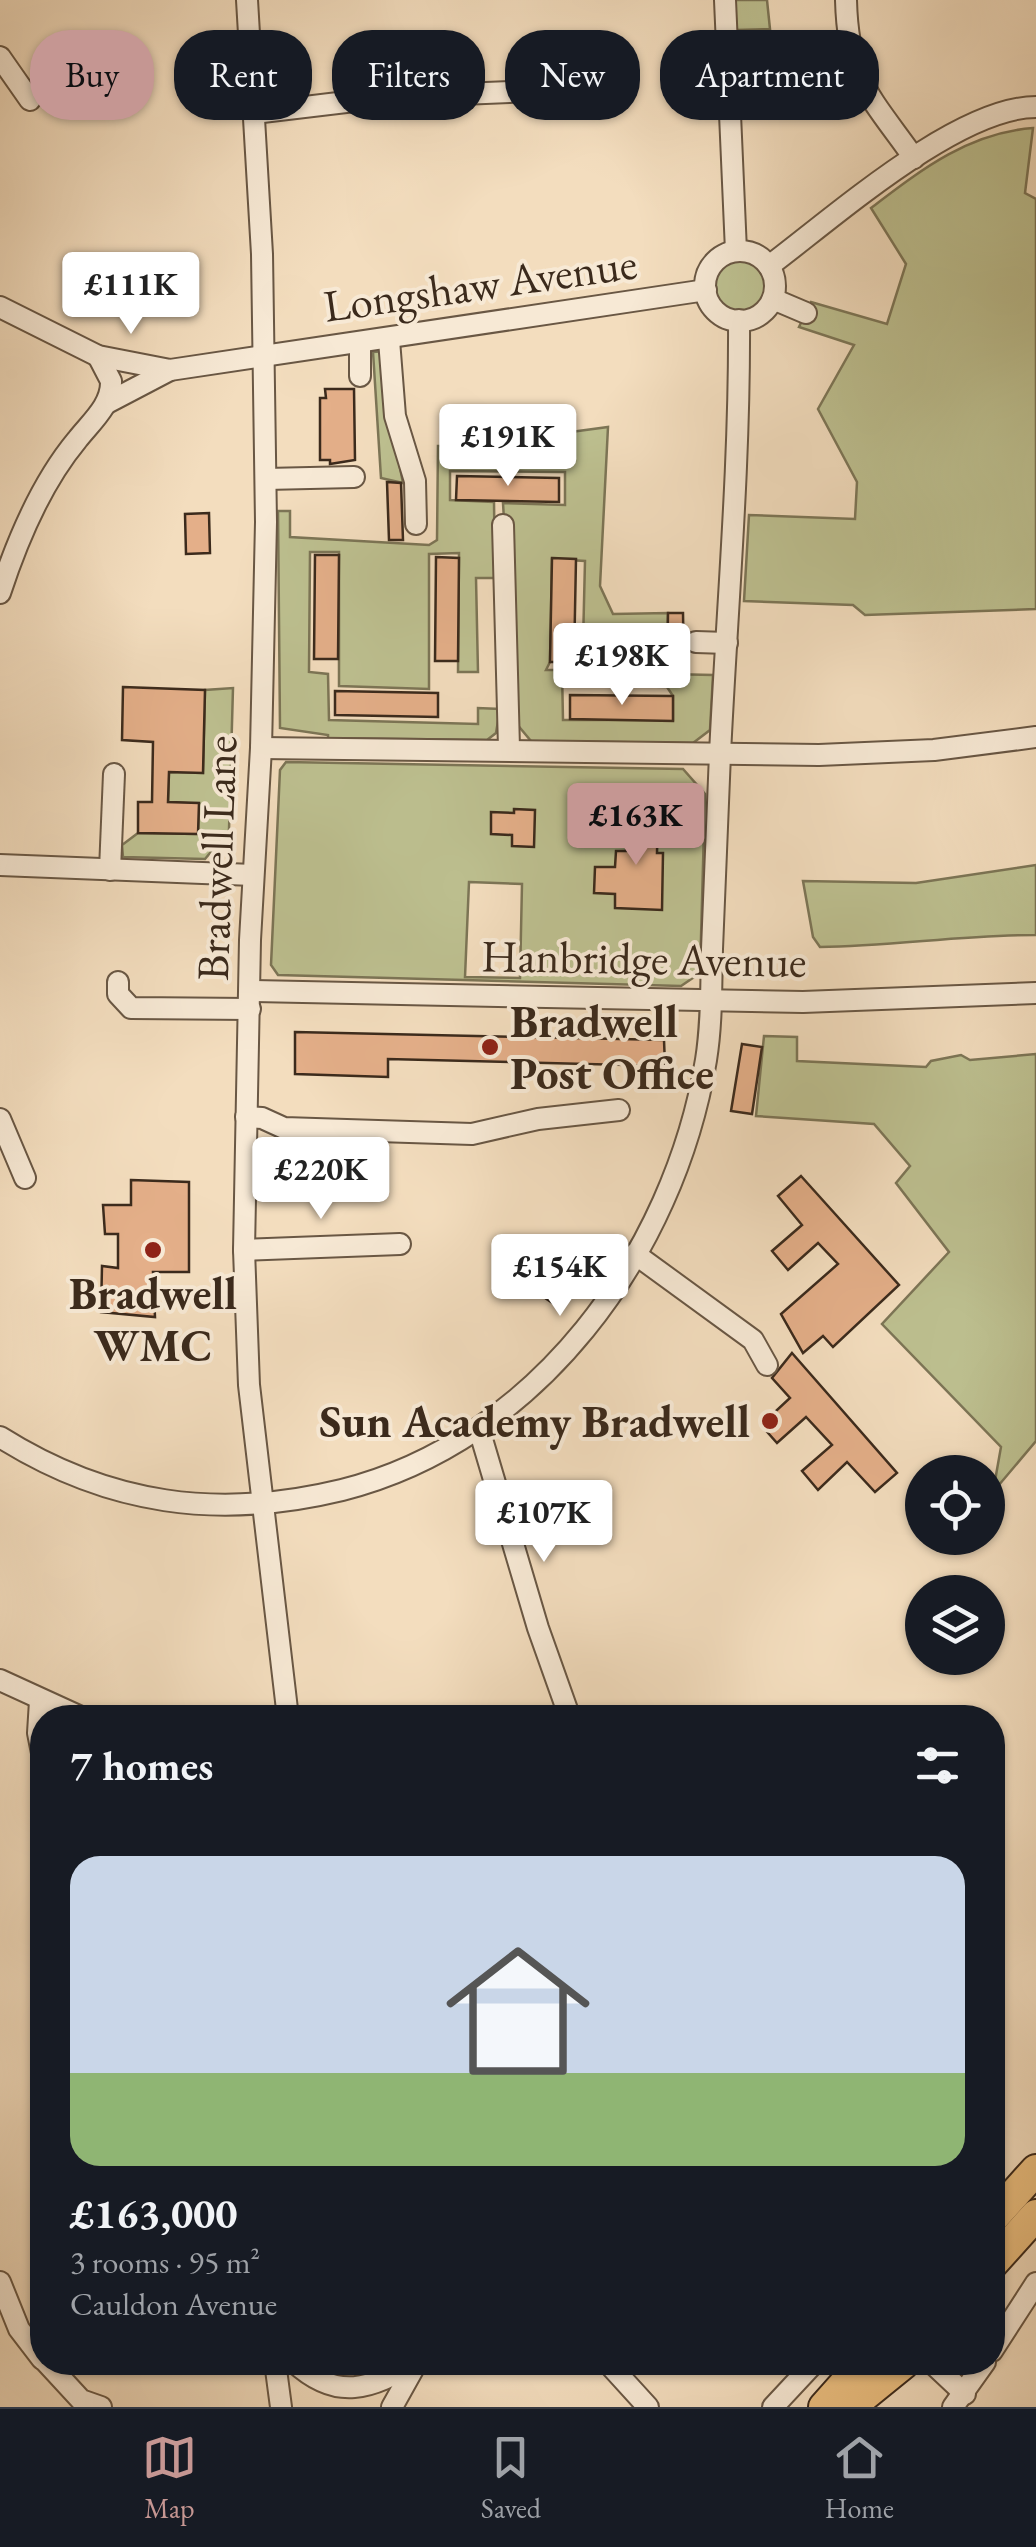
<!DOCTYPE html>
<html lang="en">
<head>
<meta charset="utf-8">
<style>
	:root { --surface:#171b24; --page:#242831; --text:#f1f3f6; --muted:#9ea1a6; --line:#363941; --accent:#c59692 }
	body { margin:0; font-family:"EB Garamond",serif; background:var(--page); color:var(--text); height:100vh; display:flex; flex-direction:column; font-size:38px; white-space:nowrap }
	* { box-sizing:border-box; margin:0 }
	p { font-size:32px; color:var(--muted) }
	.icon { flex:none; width:55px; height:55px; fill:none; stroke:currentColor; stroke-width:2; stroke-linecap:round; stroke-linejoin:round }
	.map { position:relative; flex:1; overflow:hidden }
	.side { position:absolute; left:30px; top:1705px; width:975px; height:670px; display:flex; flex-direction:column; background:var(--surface); border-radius:40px; box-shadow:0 2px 8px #0004 }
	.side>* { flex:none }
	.banner { position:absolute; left:30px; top:30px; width:978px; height:90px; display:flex; gap:20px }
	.tools { position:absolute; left:905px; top:1455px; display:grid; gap:20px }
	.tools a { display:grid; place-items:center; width:100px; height:100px; border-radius:50%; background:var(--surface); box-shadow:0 2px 8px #0004; font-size:50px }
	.price { position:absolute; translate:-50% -85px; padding:0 22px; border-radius:10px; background:#fff; color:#222; font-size:32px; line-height:65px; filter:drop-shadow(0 2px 5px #0008) }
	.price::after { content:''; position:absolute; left:50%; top:60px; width:30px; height:22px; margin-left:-15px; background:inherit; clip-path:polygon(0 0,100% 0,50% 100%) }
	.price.active { background:var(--accent); color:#111 }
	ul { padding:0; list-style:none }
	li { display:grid; align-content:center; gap:20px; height:530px; padding:0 40px }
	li+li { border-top:2px solid var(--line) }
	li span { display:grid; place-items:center; height:310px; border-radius:30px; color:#555 }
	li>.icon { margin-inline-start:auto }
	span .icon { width:180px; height:180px; fill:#fffc; stroke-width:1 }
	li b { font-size:42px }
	h2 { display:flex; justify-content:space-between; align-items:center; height:120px; padding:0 40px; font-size:42px }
	.tag { padding:0 35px; border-radius:40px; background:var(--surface); box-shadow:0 2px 8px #0004; font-size:35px; line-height:90px }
	.tag.active { background:var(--accent); color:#111 }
	.dock { display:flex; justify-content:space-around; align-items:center; height:140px; border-top:2px solid var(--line); background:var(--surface); font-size:28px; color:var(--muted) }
	.dock a { display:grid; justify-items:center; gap:5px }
	.dock .active { color:var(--accent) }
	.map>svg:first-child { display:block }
	.green { fill:#bdc090; stroke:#7c7556; stroke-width:2.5; fill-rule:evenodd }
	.building { fill:#e4af89; stroke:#3b2a1c; stroke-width:2.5 }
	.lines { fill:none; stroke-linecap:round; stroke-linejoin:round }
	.minor-casing { stroke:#695744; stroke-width:24 }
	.highway-casing { stroke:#3b2a1c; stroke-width:34 }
	.minor { stroke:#f7e9d5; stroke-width:20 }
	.highway { stroke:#eabe7f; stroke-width:30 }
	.poi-dot { fill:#8f2418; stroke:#f7e9d5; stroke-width:4 }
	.labels { text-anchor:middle; stroke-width:8; stroke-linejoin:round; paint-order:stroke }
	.street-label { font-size:45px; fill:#3b2a1c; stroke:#f7e9d5 }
	.poi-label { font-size:45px; font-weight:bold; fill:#3b2a1c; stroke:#f7e9d5; text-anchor:start }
</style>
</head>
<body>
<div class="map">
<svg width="1036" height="2407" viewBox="0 0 1036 2407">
	<rect width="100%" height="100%" fill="#f3ddbe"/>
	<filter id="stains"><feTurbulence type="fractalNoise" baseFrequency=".002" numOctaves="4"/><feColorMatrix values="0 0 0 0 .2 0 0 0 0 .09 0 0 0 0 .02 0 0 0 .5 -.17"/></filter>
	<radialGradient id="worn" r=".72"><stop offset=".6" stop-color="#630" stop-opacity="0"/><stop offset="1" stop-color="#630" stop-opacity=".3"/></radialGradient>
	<!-- green -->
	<g class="green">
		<polygon points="734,0 767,0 770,29 737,30"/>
		<path d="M1033,128L1025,193L1036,199V609L865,615L853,605L744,601L749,515L855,519L857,482L818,409L854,345L799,327L811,302L887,324L906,264L871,208C921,170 968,133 1033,128Z"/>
		<circle cx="741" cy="286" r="26"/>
		<polygon points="386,351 391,422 403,483 381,478 373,352"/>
		<path d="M608,427L600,586L613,614L668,613L667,674L713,675L710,730L693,743L531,741L516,723L503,503L565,505V472L450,471V500L494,502L495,578H476L478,672H458L459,553L429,554V689L339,686V552H310L309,672L328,674L329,720L478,724V708L500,709L496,733L487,740L328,738V735L280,728L278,511H290V537L429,545L437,540L438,446H467ZM552,559L585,561L582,685L667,687L673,696V720H563L562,670H546L550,662Z"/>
		<polygon points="233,688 229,830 205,859 123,857 122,845 138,833 198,834 199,804 168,802 169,772 203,773 205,690"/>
		<path d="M286,762L683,769L705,794L700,973L681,986L278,975L271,965L280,770ZM469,882L522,884L520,978L465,977Z"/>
		<path d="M1036,865V935C964,935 892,946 820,947L813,937L803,881L916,883Z"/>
		<polygon points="764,1036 797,1037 797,1061 926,1067 931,1061 961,1055 970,1060 1036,1054 1036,1441 993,1492 1001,1447 882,1324 949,1252 896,1183 910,1166 874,1124 756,1116"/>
	</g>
	<!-- building -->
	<g class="building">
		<polygon points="325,389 354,389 355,460 330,464 330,460 320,460 320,398 326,398"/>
		<polygon points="457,476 559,478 559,502 456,500"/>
		<polygon points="387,482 401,483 403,540 389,540"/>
		<polygon points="209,513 210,553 186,554 185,514"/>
		<polygon points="315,555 339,555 338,659 314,659"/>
		<polygon points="436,557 459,558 458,661 435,661"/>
		<polygon points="552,558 576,559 574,662 550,662"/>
		<polygon points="668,613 683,613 684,675 667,674"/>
		<polygon points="123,687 205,690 203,773 169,772 168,802 199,803 198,834 138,833 138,802 152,802 153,742 122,740"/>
		<polygon points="335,691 438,693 438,717 335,715"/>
		<polygon points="570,695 673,696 673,721 570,719"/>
		<polygon points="514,809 535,810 534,847 512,846 512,835 491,834 491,812 514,813"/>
		<polygon points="628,813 658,814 657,853 663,853 662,910 615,908 615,894 594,893 595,867 615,867 616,851 626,851"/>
		<polygon points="295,1032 664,1040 665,1066 388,1059 388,1077 295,1074"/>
		<polygon points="742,1044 762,1047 752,1114 731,1111"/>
		<polygon points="801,1176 899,1285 833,1347 823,1336 803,1353 781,1314 838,1264 818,1243 788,1270 772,1251 802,1225 778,1196"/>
		<polygon points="131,1180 189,1182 189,1272 153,1272 155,1317 101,1312 102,1266 118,1268 118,1234 105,1234 103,1205 131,1205"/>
		<polygon points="565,1262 583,1274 560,1308 542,1296"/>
		<polygon points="792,1353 897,1473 875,1492 847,1462 818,1490 802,1471 832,1445 806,1417 777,1443 761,1425 790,1398 772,1378"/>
	</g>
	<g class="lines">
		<!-- minor casing -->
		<g class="minor-casing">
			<g id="minor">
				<polyline points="247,0 262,254 266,522 261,748 250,940 244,1250 249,1385 288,1718"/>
				<polyline points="725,0 736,251"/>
				<path d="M846,0C848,80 870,96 914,158"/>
				<polyline points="0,57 30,100"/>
				<polyline points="254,113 388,97 510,92"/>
				<circle cx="740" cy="286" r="35"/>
				<path d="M769,266C832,219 957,107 1036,107"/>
				<polyline points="773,299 806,313"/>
				<polyline points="0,307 98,356 170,370 706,290"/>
				<polyline points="389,340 395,416 415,481 416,524"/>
				<polyline points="360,343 360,376"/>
				<polyline points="107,403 170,370"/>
				<polyline points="266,479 354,477"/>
				<polyline points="503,525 509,748"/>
				<path d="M0,593C17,541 42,482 77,440C91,422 112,405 111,381L98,356"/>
				<polyline points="696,642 727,643"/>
				<polyline points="261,748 819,755 934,750 1036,737"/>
				<polyline points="0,865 253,875"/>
				<polyline points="110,870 114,774"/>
				<polyline points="118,982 118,994 131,1008 250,1009"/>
				<polyline points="250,991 803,1002 1036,993"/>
				<polyline points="246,1117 262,1118 284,1128 472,1134 538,1119 619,1110"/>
				<polyline points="0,1119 25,1178"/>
				<polyline points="244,1250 400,1244"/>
				<polyline points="635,1254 753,1340 767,1365"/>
				<polyline points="479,1429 538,1628 570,1718"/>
				<path d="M0,1437C108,1505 218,1520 342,1490C537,1441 674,1253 706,1060C712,1023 711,986 712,949C715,884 717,819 720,754C727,609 740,465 739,320"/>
				<polyline points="0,1680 83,1718"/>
				<polyline points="40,1701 38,1733 42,1753"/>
				<polyline points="0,2282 19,2329 42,2359"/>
				<polyline points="992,2351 1036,2283"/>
				<polyline points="46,2362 81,2400 101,2407"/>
				<polyline points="275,2362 281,2407"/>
				<path d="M294,2362C337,2402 371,2389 416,2362"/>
				<polyline points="607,2362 648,2407"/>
				<polyline points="931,2362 965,2394"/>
				<polyline points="392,2407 416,2364"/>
				<polyline points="773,2407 815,2362"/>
				<polyline points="953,2407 985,2362"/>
			</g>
		</g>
		<!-- highway casing -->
		<g class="highway-casing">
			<g id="highway">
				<polyline points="992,2219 1036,2170"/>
				<polyline points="992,2264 1036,2215"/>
				<polyline points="824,2407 864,2362"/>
				<polyline points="850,2407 904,2363"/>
			</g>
		</g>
		<!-- minor -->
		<use href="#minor" class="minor"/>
		<!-- highway -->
		<use href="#highway" class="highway"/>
	</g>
	<!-- markers -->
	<g class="poi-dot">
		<circle cx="490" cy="1047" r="10"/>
		<circle cx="153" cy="1250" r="10"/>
		<circle cx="770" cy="1421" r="10"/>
	</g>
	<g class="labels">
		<!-- street labels -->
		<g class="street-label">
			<text transform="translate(480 284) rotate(-8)" y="16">Longshaw Avenue</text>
			<text transform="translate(216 858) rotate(-88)" y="16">Bradwell Lane</text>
			<text transform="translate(644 958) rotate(1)" y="16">Hanbridge Avenue</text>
		</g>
		<!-- poi labels -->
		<g class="poi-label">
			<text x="510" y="1037">Bradwell<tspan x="510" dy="52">Post Office</tspan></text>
			<text x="153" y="1309" text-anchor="middle">Bradwell<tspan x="153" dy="52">WMC</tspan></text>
			<text x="750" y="1437" text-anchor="end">Sun Academy Bradwell</text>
		</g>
	</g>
	<rect width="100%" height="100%" filter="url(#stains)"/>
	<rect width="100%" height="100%" fill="url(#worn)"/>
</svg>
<div class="tools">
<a><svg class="icon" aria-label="locate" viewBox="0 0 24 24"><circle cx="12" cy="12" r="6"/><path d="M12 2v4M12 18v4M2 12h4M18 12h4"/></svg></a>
<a><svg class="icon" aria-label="layers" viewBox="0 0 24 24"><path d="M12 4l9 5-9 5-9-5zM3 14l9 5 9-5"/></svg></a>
</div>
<b class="price" style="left:131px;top:337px">£111K</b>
<b class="price" style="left:508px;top:489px">£191K</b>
<b class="price" style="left:622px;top:708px">£198K</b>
<b class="price active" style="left:636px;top:868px">£163K</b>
<b class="price" style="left:321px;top:1222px">£220K</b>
<b class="price" style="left:560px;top:1319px">£154K</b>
<b class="price" style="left:544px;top:1565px">£107K</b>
<div class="banner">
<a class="tag active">Buy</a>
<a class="tag">Rent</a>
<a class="tag">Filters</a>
<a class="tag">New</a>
<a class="tag">Apartment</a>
</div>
<section class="side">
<h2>7 homes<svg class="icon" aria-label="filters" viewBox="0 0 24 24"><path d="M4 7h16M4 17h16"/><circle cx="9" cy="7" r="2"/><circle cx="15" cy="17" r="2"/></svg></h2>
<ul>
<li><span style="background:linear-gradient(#c9d6e8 70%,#8fb573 0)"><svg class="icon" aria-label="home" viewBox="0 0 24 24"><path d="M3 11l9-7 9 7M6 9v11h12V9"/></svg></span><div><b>£163,000</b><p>3 rooms · 95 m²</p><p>Cauldon Avenue</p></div></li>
</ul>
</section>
</div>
<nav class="dock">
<a class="active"><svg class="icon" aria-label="map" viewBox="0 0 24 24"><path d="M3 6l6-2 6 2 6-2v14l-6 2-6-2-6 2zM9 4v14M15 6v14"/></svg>Map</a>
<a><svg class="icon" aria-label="saved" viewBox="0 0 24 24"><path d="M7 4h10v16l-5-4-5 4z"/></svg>Saved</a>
<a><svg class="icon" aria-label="home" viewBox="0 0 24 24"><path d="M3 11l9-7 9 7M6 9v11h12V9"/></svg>Home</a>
</nav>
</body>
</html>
